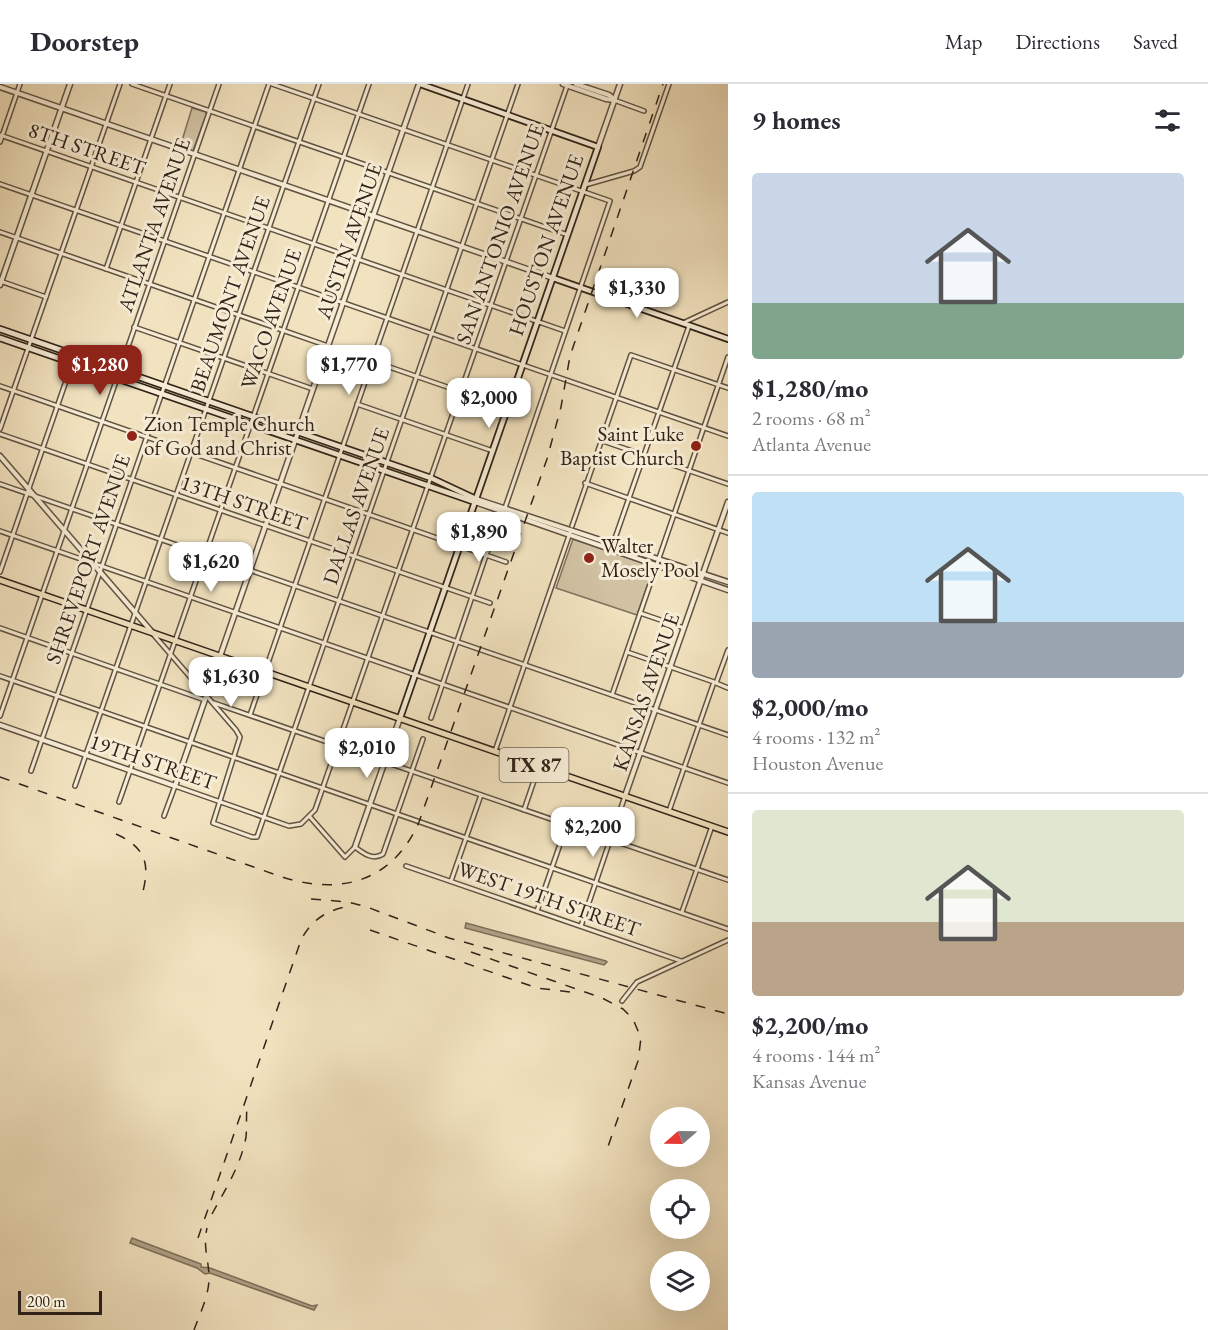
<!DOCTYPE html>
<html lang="en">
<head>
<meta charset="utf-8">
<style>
	:root { --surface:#fff; --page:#f2f2f3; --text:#2b2b33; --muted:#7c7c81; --line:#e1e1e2; --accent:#8f2418 }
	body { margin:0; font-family:"EB Garamond",serif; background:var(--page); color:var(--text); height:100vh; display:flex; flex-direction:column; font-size:22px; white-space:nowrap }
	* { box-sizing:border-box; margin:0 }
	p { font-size:20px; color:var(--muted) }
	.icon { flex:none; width:33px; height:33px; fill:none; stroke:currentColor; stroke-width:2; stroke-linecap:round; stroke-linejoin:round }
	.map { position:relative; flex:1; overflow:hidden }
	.sheet { display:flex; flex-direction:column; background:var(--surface); width:480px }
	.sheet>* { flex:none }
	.needle { width:39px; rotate:250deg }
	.buttons { position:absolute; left:650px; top:1023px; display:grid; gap:12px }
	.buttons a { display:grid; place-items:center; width:60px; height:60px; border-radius:50%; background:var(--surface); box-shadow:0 6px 24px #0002; font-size:30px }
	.scale { position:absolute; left:18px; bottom:15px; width:84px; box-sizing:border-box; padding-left:6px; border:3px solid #312318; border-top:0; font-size:16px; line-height:21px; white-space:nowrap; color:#312318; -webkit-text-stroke:4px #f7edd6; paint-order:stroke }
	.price { position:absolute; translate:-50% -51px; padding:0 14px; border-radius:12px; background:#fff; color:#222; font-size:20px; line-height:39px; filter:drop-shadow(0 2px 3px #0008) }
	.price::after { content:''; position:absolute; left:50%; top:36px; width:18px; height:14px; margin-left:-9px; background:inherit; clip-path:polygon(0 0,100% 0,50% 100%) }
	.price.on { background:var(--accent); color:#fff }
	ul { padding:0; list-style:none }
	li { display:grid; align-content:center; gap:12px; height:318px; padding:0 24px }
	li+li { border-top:2px solid var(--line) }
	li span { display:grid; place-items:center; height:186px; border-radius:6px; color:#555 }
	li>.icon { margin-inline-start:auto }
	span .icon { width:108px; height:108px; fill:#fffc; stroke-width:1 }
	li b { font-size:26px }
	h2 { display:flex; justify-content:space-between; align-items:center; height:72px; padding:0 24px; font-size:26px }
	header { display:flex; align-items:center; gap:36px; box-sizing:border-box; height:84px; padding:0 30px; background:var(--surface); border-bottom:2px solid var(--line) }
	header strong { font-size:28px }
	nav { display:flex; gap:33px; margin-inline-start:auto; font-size:21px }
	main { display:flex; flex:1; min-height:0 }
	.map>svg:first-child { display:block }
	.green { fill:#d1c2a3; stroke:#81725e; stroke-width:1.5 }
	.water { fill:#b0a287; stroke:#7d6f5b; stroke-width:1.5 }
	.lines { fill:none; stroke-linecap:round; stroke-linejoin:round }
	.minor-casing { stroke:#615342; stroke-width:6 }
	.tertiary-casing { stroke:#615342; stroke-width:7 }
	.secondary-casing { stroke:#312318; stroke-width:8 }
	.primary-casing { stroke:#312318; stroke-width:8 }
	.minor { stroke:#f7edd6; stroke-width:3 }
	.tertiary { stroke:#f7edd6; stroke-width:4 }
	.secondary { stroke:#f7edd6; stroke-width:4.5 }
	.primary { stroke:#f2e3c0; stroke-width:5 }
	.rail { stroke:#312318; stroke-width:1.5; stroke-dasharray:10 10; stroke-linecap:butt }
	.poi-dot { fill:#8f2418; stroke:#f7edd6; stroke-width:2 }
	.labels { text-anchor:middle; stroke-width:6; stroke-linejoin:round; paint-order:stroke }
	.shield { fill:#f7edd6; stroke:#6c6051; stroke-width:1.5 }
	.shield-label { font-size:20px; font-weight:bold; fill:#312318 }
	.street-label { font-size:21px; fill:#312318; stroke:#f7edd6 }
	.poi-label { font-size:21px; fill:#312318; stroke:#f7edd6; text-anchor:start }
</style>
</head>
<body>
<header>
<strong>Doorstep</strong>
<nav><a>Map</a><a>Directions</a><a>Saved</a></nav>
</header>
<main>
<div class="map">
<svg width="728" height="1246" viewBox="0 0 728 1246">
	<rect width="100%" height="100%" fill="#f2e3c0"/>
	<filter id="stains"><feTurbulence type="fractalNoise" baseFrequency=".00333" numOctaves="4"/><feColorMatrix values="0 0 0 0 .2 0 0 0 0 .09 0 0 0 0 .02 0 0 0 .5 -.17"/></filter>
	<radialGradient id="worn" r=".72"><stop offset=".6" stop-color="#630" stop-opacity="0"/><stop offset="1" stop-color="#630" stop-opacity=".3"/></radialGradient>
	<!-- green -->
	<g class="green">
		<polygon points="192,24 206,28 206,31 193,67 180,63"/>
		<polygon points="573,455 654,483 637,531 556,504"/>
	</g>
	<!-- water -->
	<g class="water">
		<polygon points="466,839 606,877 607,878 604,881 465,844"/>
		<polygon points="132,1154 201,1180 201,1183 210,1184 312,1222 317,1221 314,1226 210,1189 205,1190 197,1184 130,1159"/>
	</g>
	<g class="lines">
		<!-- minor casing -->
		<g class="minor-casing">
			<g id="minor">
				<polyline points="132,0 568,151"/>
				<polyline points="272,0 610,117 505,424"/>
				<polyline points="614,16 644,27"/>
				<polyline points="0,51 565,247"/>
				<polyline points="0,58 20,0"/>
				<polyline points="0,100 728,352"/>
				<polyline points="585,101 634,87 640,83 669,0"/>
				<polyline points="0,148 328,262"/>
				<polyline points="106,185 170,0"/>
				<polyline points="0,197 46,213"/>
				<polyline points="683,239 728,218"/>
				<polyline points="134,243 313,305"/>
				<polyline points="372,277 508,324"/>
				<polyline points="0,302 506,478"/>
				<polyline points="357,320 493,367"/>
				<polyline points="0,345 120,0"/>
				<polyline points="0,350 490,519"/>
				<polyline points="600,356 728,400"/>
				<polyline points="585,399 728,449"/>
				<polyline points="0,400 728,651"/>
				<polyline points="572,442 631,271 728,304"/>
				<polyline points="0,447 728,699"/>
				<polyline points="613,460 689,242"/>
				<polyline points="0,488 75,271"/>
				<polyline points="640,529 684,544"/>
				<polyline points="0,544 205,616"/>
				<polyline points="153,550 236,646 240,653 213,739 252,753 257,753 518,0"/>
				<polyline points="728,566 716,599 728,604"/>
				<polyline points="627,568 714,598 669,727"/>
				<polyline points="0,592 728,845"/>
				<polyline points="612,611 728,273"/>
				<polyline points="214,619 728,796"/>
				<polyline points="250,631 468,0"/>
				<polyline points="0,632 219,0"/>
				<polyline points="431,634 501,427"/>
				<polyline points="495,667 571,446"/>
				<polyline points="31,687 269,0"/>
				<polyline points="75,702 319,0"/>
				<polyline points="119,718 369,0"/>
				<polyline points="524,726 539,682"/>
				<polyline points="164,732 175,702 289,742 301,740 315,726 567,2"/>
				<path d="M310,733L345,773L355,763C363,769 373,777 383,770L423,655"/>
				<polyline points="406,782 681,877"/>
				<polyline points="451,797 481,711"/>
				<polyline points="537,827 567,740"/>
				<polyline points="682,828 712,742"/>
				<polyline points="581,842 625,712"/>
				<polyline points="622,917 637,898 728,856"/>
			</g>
		</g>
		<!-- tertiary casing -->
		<g class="tertiary-casing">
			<g id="tertiary">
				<polyline points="563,0 606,15 614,16"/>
				<polyline points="576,0 609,11 614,15"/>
				<polyline points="0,3 553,194"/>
				<polyline points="598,63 620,0"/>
				<polyline points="0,201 70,0"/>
				<polyline points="0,372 152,548"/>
				<polyline points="476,415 728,498"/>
				<polyline points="475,418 728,506"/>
				<polyline points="0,641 175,702 419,0"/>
				<polyline points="625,712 728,418"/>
				<polyline points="355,763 400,634"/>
			</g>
		</g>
		<!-- secondary casing -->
		<g class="secondary-casing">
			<g id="secondary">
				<polyline points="553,194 728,255"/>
				<polyline points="0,245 431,394 476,415"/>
				<polyline points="0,254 475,418"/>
				<polyline points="400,634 598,63 420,0"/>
			</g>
		</g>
		<!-- primary casing -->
		<g class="primary-casing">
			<polyline id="primary" points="0,496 728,748"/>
		</g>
		<!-- minor -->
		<use href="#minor" class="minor"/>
		<!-- tertiary -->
		<use href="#tertiary" class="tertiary"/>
		<!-- secondary -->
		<use href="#secondary" class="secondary"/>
		<!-- primary -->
		<use href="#primary" class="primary"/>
		<!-- rail -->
		<g class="rail">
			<path d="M0,693L279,792C339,812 392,799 419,738L547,375L561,323L570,272L663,0"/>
			<path d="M116,750C149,765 150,783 141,815"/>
			<polyline points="311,815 348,818 367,823 449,854 728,930"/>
			<polyline points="370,846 537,904 570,908"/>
			<polyline points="471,868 602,914 623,925 633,935 641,954 638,977 605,1071"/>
			<path d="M212,1130C225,1106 241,1081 246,1053C247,1043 246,1034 247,1024"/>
			<path d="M198,1154L301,856C311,836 328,825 351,822"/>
			<path d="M194,1246C200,1229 210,1210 209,1191C208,1173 203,1162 207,1144"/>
		</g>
	</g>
	<!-- markers -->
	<g class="poi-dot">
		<circle cx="132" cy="352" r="6"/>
		<circle cx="696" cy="362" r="6"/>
		<circle cx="589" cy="474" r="6"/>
	</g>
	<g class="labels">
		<!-- shield labels -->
		<rect class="shield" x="499.5" y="664" width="69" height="34" rx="4.5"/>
		<g class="shield-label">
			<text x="534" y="688">TX 87</text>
		</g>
		<!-- street labels -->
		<g class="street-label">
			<text transform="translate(87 65) rotate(19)" y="7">8TH STREET</text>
			<text transform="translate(154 141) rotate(-71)" y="7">ATLANTA AVENUE</text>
			<text transform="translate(500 150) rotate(-71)" y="7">SAN ANTONIO AVENUE</text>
			<text transform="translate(349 157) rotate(-71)" y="7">AUSTIN AVENUE</text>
			<text transform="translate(546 161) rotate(-71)" y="7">HOUSTON AVENUE</text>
			<text transform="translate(230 210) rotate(-71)" y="7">BEAUMONT AVENUE</text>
			<text transform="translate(271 235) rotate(-71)" y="7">WACO AVENUE</text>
			<text transform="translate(244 419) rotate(19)" y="7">13TH STREET</text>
			<text transform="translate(356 422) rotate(-71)" y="7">DALLAS AVENUE</text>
			<text transform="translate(88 475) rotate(-71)" y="7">SHREVEPORT AVENUE</text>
			<text transform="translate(646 608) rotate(-71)" y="7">KANSAS AVENUE</text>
			<text transform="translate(153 678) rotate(19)" y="7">19TH STREET</text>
			<text transform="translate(549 815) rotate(19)" y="7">WEST 19TH STREET</text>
		</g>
		<!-- poi labels -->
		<g class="poi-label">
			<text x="144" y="347">Zion Temple Church<tspan x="144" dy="24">of God and Christ</tspan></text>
			<text x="684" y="357" text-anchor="end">Saint Luke<tspan x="684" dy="24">Baptist Church</tspan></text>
			<text x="601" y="469">Walter<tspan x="601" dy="24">Mosely Pool</tspan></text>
		</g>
	</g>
	<rect width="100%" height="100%" filter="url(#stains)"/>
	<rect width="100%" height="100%" fill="url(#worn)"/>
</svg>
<div class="buttons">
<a><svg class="needle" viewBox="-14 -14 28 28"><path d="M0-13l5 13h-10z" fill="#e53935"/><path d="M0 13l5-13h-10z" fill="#7c7c81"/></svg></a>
<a><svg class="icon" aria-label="locate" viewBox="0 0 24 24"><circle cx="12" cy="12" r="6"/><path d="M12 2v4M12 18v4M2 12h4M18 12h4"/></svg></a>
<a><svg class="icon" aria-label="layers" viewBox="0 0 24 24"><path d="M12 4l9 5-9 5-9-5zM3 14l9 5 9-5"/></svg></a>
</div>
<div class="scale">200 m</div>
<b class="price" style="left:637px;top:235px">$1,330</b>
<b class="price on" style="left:100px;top:312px">$1,280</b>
<b class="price" style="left:349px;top:312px">$1,770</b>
<b class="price" style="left:489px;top:345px">$2,000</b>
<b class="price" style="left:479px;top:479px">$1,890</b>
<b class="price" style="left:211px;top:509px">$1,620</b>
<b class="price" style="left:231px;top:624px">$1,630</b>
<b class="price" style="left:367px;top:695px">$2,010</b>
<b class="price" style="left:593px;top:774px">$2,200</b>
</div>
<section class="sheet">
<h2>9 homes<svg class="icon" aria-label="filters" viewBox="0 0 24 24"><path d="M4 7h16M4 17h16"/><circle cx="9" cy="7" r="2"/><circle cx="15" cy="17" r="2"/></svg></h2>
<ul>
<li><span style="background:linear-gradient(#c9d6e8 70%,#7fa58c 0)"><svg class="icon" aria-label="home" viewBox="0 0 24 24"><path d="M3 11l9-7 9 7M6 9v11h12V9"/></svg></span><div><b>$1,280/mo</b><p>2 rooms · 68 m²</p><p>Atlanta Avenue</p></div></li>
<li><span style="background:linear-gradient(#bfe0f5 70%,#9aa5b1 0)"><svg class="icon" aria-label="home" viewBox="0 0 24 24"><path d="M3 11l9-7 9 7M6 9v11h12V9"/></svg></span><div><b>$2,000/mo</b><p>4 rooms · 132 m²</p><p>Houston Avenue</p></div></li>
<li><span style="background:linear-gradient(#dfe7d0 60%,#b9a48a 0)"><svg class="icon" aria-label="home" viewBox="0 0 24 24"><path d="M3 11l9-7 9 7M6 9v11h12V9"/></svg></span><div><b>$2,200/mo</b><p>4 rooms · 144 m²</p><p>Kansas Avenue</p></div></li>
</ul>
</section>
</main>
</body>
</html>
